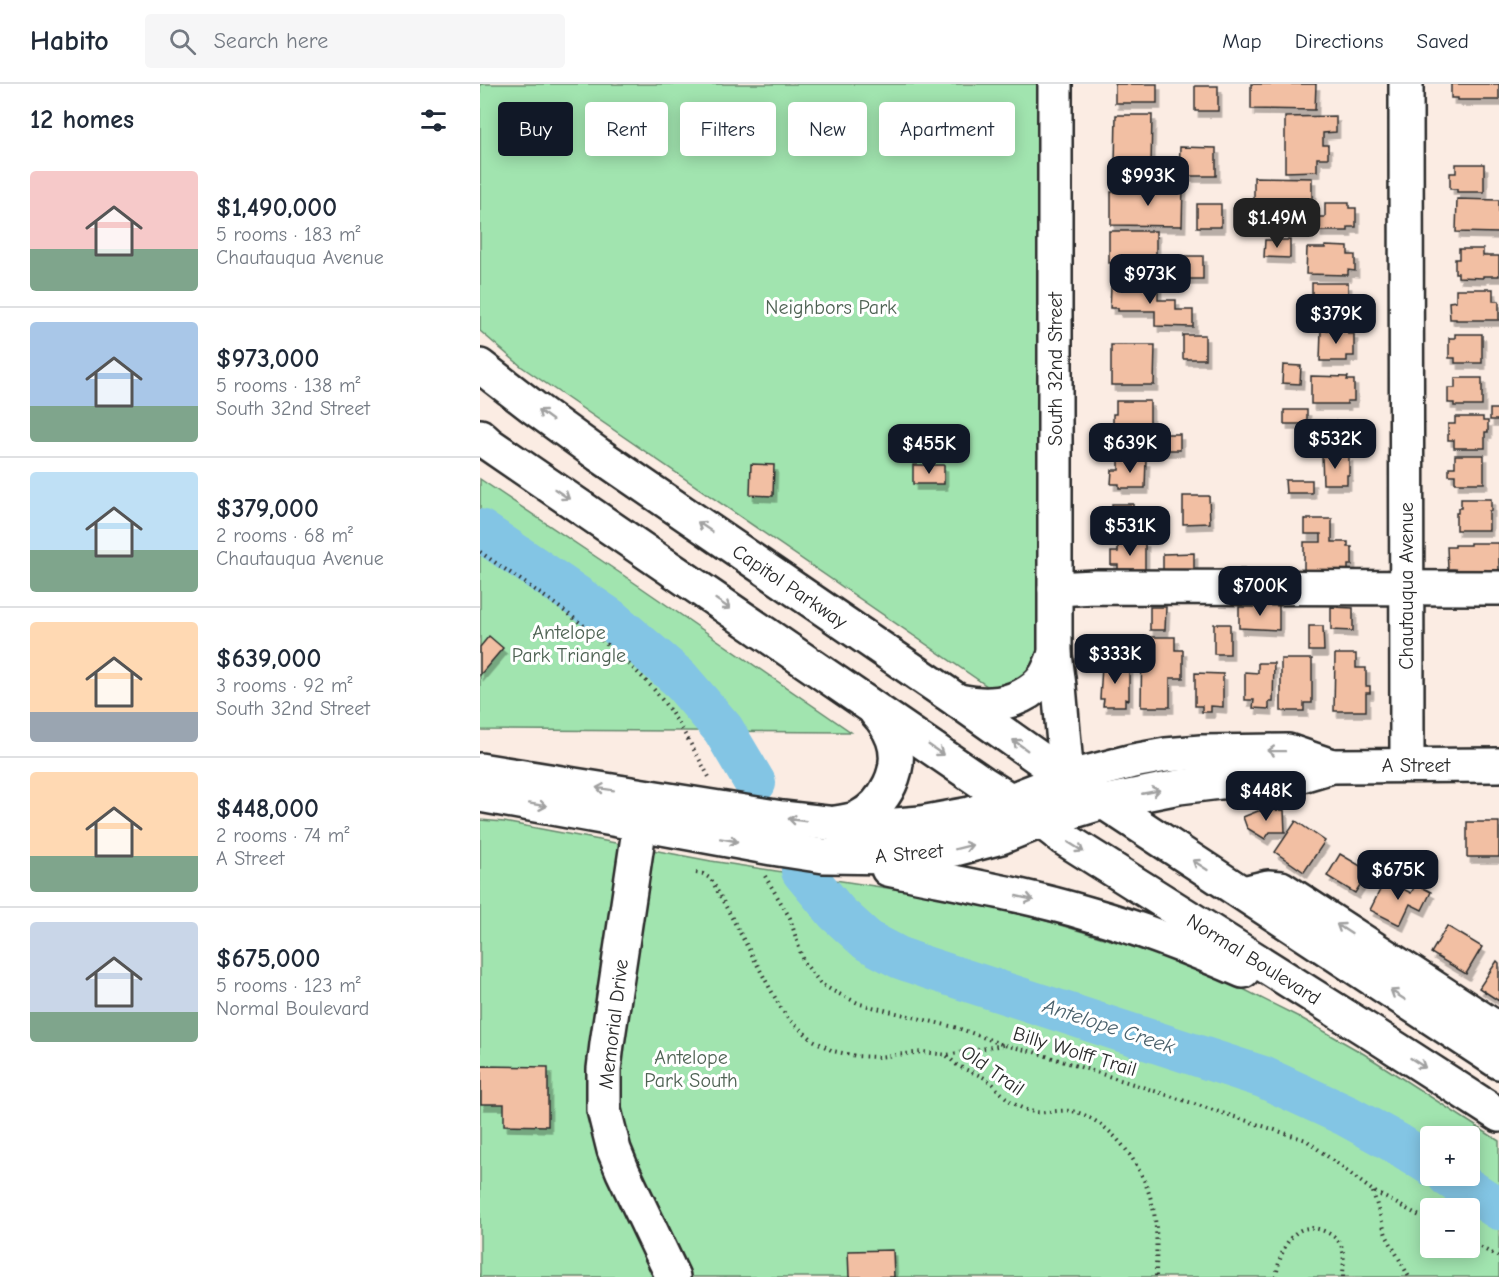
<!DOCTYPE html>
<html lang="en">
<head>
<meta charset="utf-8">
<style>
	:root { --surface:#fff; --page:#f6f6f7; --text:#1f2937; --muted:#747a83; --line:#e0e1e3; --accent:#111827 }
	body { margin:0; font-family:"Comic Neue",sans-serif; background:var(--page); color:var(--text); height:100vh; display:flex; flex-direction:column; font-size:22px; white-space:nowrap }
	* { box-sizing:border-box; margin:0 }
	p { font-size:20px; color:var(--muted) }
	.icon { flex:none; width:33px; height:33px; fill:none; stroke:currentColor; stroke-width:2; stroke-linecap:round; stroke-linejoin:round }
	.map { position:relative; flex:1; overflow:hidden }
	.side { display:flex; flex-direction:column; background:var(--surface); width:480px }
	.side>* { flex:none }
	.guide { position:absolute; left:18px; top:18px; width:570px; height:54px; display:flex; gap:12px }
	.controls { position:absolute; left:940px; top:1042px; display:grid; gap:12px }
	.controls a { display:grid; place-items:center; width:60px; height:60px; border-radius:6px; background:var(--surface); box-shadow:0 3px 15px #0003; font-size:30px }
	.price { position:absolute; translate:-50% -51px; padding:0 14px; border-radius:12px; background:var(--accent); color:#fff; font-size:20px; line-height:39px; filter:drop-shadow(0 2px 3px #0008) }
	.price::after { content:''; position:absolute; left:50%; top:36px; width:18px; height:14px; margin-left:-9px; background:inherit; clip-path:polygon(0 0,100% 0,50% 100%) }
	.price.selected { background:#222; color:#fff }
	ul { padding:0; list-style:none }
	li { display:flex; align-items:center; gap:18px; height:150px; padding:0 30px }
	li+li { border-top:2px solid var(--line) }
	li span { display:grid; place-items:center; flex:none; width:168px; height:120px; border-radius:6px; color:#555 }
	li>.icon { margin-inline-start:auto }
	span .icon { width:72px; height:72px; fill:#fffc; stroke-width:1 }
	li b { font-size:26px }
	h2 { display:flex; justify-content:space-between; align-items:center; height:72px; padding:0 30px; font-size:26px }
	.pill { padding:0 21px; border-radius:6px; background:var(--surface); box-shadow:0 3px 15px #0003; font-size:21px; line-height:54px }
	.pill.selected { background:var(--accent); color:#fff }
	header { display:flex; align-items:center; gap:36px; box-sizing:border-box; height:84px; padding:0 30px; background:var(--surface); border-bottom:2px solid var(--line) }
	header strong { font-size:28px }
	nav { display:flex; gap:33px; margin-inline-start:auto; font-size:21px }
	.search { width:420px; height:54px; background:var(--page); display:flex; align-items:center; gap:15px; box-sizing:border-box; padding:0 21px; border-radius:6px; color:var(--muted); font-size:22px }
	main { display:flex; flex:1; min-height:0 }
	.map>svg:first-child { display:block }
	.green { fill:#a1e4af; stroke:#66886d; stroke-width:1.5; fill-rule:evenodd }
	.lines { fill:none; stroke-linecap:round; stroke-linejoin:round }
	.river { stroke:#83c5e4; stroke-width:42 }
	.building { fill:#f2bfa3; stroke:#2b2b2b; stroke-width:1.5; filter:url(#shadow) }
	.minor-casing { stroke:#2b2b2b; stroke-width:38 }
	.major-casing { stroke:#2b2b2b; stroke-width:38 }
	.path { stroke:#2b2b2b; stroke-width:4; stroke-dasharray:1.5 4.5; stroke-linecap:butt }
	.minor { stroke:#fff; stroke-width:33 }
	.major { stroke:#fff; stroke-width:33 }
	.oneway { stroke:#a0a0a0 }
	.labels { text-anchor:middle; stroke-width:6; stroke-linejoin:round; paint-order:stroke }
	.park-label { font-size:20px; fill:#4e6253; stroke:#fff }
	.street-label { font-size:20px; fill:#2b2b2b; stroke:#fff }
	.water-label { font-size:21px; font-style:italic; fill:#4a616c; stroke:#fff }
</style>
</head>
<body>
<header>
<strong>Habito</strong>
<div class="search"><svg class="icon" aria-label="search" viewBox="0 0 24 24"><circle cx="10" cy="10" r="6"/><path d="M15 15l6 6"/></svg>Search here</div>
<nav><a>Map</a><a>Directions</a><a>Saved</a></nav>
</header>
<main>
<section class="side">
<h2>12 homes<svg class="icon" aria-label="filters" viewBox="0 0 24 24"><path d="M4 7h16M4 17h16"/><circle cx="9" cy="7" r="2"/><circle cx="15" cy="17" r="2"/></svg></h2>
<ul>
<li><span style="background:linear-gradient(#f6c9c9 65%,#7fa58c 0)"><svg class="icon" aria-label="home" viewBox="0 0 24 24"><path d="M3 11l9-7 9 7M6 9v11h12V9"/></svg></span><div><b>$1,490,000</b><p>5 rooms · 183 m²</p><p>Chautauqua Avenue</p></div></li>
<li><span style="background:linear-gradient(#a9c7e8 70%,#7fa58c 0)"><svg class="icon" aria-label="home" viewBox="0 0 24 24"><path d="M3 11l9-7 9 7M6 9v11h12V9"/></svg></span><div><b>$973,000</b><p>5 rooms · 138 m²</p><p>South 32nd Street</p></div></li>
<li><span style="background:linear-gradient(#bfe0f5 65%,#7fa58c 0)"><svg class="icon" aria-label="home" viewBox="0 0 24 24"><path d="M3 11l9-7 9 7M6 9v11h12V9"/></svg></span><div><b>$379,000</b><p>2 rooms · 68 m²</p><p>Chautauqua Avenue</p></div></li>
<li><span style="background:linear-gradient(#ffd9b3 75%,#9aa5b1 0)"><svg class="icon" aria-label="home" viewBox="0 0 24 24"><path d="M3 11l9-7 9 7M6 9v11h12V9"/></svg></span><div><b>$639,000</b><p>3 rooms · 92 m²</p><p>South 32nd Street</p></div></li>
<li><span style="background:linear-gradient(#ffd9b3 70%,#7fa58c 0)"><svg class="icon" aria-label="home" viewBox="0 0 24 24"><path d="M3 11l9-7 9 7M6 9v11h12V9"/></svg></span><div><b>$448,000</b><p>2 rooms · 74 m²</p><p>A Street</p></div></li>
<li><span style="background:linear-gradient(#c9d6e8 75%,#7fa58c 0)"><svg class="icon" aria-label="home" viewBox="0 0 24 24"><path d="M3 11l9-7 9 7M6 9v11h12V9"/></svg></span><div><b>$675,000</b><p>5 rooms · 123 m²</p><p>Normal Boulevard</p></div></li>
</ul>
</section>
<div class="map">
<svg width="1019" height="1193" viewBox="0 0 1019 1193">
	<defs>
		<filter id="shadow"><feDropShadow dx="3.5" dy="6" stdDeviation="0" flood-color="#0004"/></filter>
	</defs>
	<rect width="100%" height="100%" fill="#fbece3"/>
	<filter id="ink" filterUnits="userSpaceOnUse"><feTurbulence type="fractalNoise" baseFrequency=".0167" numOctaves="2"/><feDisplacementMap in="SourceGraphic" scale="12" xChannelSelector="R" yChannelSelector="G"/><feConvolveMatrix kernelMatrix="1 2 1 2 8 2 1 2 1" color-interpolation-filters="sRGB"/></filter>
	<g filter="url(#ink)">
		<!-- green -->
		<g class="green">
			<polygon points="0,0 575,0 575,570 529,617 42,283 0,247"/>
			<polygon points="0,395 143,491 371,648 0,646"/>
			<path d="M0,736L24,738L231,777L466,813L560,835L670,868L757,902L821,934L884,970L1019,1057V1193H0ZM951,1053H990V1092H951ZM951,1125H990V1164H951Z"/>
		</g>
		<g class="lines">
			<!-- river -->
			<g class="river">
				<polyline points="0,446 129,534 199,594 243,645 275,699"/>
				<polyline points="322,787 357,829 388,857 420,874 448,884 783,993 867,1032 918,1060 951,1081"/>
				<polyline points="968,1092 1019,1125"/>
			</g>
		</g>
		<!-- building -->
		<g class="building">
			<rect x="635" y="0" width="42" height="19"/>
			<polygon points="771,0 836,0 835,26 771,25"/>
			<polygon points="971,0 1019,0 1019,16 978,16 978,14 971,14"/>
			<rect x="715" y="2" width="23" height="25"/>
			<polygon points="636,31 672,31 671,82 635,81"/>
			<polygon points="856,32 856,48 843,49 843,61 848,61 848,74 837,74 837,87 805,88 805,33"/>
			<polygon points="700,63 736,64 736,92 699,92"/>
			<polygon points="976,80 1004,80 1004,108 977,108 977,105 970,105 970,89 976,89"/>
			<polygon points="774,93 832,94 832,126 774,126"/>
			<polygon points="666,102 703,102 702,142 631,141 631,108 666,108"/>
			<polygon points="977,115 1019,116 1019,149 976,148"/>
			<polygon points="845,119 869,119 869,124 876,124 876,143 868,143 868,147 838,147 838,133 845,133"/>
			<rect x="717" y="120" width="24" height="23"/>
			<rect x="629" y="147" width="47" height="32"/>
			<polygon points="785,156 810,156 810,174 784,173"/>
			<polygon points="845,162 868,163 868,171 875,171 875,187 868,186 868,191 826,190 827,164 845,164"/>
			<polygon points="979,165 1003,165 1003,172 1019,172 1019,192 1003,192 1003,194 978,193 978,189 975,189 975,175 979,175"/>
			<rect x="699" y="172" width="24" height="23"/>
			<polygon points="832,199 868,199 868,211 875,211 874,229 839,228 839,213 832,213"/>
			<polygon points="638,200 678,200 678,216 696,216 696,226 713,226 713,243 675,242 675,227 638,227 638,224 630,224 631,203 638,203"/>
			<polygon points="976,205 1013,205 1013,217 1019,217 1019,236 976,236 976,235 970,235 969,218 976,217"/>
			<polygon points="841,246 868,246 868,250 874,250 874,272 867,272 867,277 840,277"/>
			<polygon points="975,250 1002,250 1002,279 975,279 975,274 969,274 969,254 975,254"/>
			<rect x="703" y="251" width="22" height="24"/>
			<polygon points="631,261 675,261 674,301 631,301"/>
			<polygon points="803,281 821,282 820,300 802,299"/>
			<polygon points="831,292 868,293 867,296 874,296 874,317 867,317 867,320 831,320"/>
			<polygon points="975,294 1002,294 1002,322 974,322 974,319 968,319 968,304 975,304"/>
			<polygon points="636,317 670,317 670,357 638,357 638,343 633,343 633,330 636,330"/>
			<rect x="1010" y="325" width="9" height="11"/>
			<rect x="804" y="326" width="23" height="14"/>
			<polygon points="975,333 1003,333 1003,337 1008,337 1008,348 1005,348 1005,364 974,364 974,356 968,356 968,340 975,340"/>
			<polygon points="830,336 867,337 867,342 874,342 874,362 867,362 867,365 844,365 844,357 830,356"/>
			<rect x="675" y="350" width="25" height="16"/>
			<polygon points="975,371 1004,371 1004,399 975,399 975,391 969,391 969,383 975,383"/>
			<polygon points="842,372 869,372 869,391 867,391 867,400 843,400"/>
			<polygon points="639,376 666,376 665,404 639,404 639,400 631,400 632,386 639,386"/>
			<polygon points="271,380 294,381 293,412 270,411"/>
			<rect x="433" y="381" width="31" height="19"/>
			<polygon points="805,396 832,396 832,409 806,409"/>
			<polygon points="703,412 729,412 730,439 703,440"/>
			<polygon points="981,415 1011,415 1011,427 1009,427 1009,446 976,446 976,429 978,429 978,424 981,424"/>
			<polygon points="632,420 653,420 653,430 668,430 668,446 653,446 653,449 632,449 632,439 628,439 628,432 632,432"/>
			<polygon points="825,435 852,435 852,458 868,458 868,463 872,463 872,481 868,481 868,487 824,487 824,458 841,458 841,450 825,450"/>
			<polygon points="638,457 665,457 665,486 656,486 656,491 648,491 648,486 638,486 638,481 631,481 631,468 638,468"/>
			<polygon points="990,459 1019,459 1019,489 989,489 989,487 975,487 975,485 968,485 967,463 975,463 975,461 990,461"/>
			<polygon points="714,469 714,494 683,494 683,470"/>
			<polygon points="775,521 799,521 799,546 759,544 759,523 775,523"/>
			<polygon points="670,523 686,523 685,546 670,546"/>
			<polygon points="851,523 873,524 873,547 851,546"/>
			<rect x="734" y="540" width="16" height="30"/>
			<polygon points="829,542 843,542 844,567 829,567"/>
			<polygon points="9,552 23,564 0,591 0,563"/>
			<polygon points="662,553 695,553 695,566 703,566 703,594 690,594 690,623 661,623"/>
			<polygon points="855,570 876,570 876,584 886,584 886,602 890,602 890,609 886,609 886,627 854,627"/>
			<polygon points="801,575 832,575 832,619 824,619 824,627 801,627"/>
			<polygon points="778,579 794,579 793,618 789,618 789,625 773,624 774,616 765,616 765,588 778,589"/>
			<polygon points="622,582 649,582 649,616 645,615 645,622 623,622 624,615 620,615"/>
			<polygon points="715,589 743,590 743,623 731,622 731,628 722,628 722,622 715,622"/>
			<polygon points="804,726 805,748 790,748 785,755 767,744 763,733 778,727"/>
			<polygon points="816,737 845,757 824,788 795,768"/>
			<rect x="987" y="738" width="32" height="35"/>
			<polygon points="860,770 889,787 875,809 847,792"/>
			<polygon points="905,796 931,809 936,800 951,808 942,826 930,820 920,841 890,826"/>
			<polygon points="967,842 1002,863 986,890 951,869"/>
			<polygon points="1017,877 1019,879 1019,917 999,904"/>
			<polygon points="1,982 68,983 68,1042 24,1041 24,1020 1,1020"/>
			<polygon points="413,1166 414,1193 369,1193 368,1167"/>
		</g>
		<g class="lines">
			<!-- minor casing -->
			<g class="minor-casing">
				<g id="minor">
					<polyline points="926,0 927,681"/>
					<polyline points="575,505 615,503 1019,504"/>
					<path d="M478,617C489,619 500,621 511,620C531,619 554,609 565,592C569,586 572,577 575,570"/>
					<polyline points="164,713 127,960 124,985 124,1026 134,1066 143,1088 193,1193"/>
					<polyline points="575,715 587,694 579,602 575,570 575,0"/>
					<polyline points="763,809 788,803 801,804 1019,946"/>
				</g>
			</g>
			<!-- major casing -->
			<g class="major-casing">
				<g id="major">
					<polyline points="0,282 53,323 119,371 478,617 587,694 1019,978"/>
					<path d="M0,352L10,361L503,699C531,716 558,734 583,754L895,951L1019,1031"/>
					<polyline points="0,686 302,734 373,742 391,743 441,739 490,730 531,716 587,694 653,677 686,671 721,668 808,667 852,682"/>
					<polyline points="0,711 292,764 344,772 414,773 444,771 475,765 521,753 561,737 624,718 699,703 740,698 805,696 852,682 1019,681"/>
					<path d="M355,739C363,738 371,737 378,734C405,720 424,685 413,655C409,645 403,635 396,628"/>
					<path d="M408,785C475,799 543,810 609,830C662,845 713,865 763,887"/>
				</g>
			</g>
			<!-- path -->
			<g class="path">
				<path d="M0,468C49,502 100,535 143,575C155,586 166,596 176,608C197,634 213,664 229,693"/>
				<polyline points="216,789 223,790 231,795 299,921 309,936 333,956 353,967 376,972 397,973 443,968 467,971 523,961"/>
				<polyline points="285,792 310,834 323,877 341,900 353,907 380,920 478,944 524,961 554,968 826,1056 893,1107 951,1138"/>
				<path d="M467,972C471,975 474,979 477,981C488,988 501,990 510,998C514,1000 516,1005 520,1008C529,1017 541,1026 555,1028C568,1030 582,1024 596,1028C637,1041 667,1088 674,1129C678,1149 676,1172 676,1193"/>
				<polyline points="893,1108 906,1151 929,1193"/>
				<polyline points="990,1158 1019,1173"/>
				<path d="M796,1193C800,1167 813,1132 846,1148C853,1151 860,1157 862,1164C865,1173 863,1184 863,1193"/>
			</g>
			<!-- minor -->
			<use href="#minor" class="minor"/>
			<!-- major -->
			<use href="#major" class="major"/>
		</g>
		<!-- one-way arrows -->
		<defs><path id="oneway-shaft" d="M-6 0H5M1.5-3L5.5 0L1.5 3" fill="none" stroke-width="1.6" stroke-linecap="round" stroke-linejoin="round" transform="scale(1.5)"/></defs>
		<g class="oneway">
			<use href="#oneway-shaft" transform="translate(65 331) rotate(-144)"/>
			<use href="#oneway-shaft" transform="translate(82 410) rotate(34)"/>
			<use href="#oneway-shaft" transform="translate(225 443) rotate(-146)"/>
			<use href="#oneway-shaft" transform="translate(243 520) rotate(34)"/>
			<use href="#oneway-shaft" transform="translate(540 661) rotate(-144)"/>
			<use href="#oneway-shaft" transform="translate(456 666) rotate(35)"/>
			<use href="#oneway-shaft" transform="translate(796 667) rotate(-179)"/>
			<use href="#oneway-shaft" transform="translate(125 705) rotate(-171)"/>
			<use href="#oneway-shaft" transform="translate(671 708) rotate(-11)"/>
			<use href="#oneway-shaft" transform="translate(58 721) rotate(10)"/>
			<use href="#oneway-shaft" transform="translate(317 736) rotate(-172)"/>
			<use href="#oneway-shaft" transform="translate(249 756) rotate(10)"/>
			<use href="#oneway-shaft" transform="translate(484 763) rotate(-14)"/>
			<use href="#oneway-shaft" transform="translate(596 763) rotate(32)"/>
			<use href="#oneway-shaft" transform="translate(720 781) rotate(-147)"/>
			<use href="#oneway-shaft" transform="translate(545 814) rotate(13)"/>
			<use href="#oneway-shaft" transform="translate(864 845) rotate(-147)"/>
			<use href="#oneway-shaft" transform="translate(918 911) rotate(-147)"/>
			<use href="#oneway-shaft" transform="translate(938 979) rotate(33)"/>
		</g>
	</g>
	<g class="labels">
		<!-- park labels -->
		<g class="park-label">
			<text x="351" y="230">Neighbors Park</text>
			<text x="89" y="555">Antelope<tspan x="89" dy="23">Park Triangle</tspan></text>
			<text x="211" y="980">Antelope<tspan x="211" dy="23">Park South</tspan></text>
		</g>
		<!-- street labels -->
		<g class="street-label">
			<text transform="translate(575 285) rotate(-90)" y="7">South 32nd Street</text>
			<text transform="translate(310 502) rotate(34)" y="7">Capitol Parkway</text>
			<text transform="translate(926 502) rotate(-90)" y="7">Chautauqua Avenue</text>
			<text x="936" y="688">A Street</text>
			<text transform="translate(429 769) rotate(-5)" y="7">A Street</text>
			<text transform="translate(774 875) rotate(32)" y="7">Normal Boulevard</text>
			<text transform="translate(133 940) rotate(-83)" y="7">Memorial Drive</text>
			<text transform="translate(595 967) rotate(17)" y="7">Billy Wolff Trail</text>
			<text transform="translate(513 986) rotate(35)" y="7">Old Trail</text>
		</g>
		<!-- water labels -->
		<g class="water-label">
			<text transform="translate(629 942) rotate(18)" y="7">Antelope Creek</text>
		</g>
	</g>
</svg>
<div class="controls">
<a>+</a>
<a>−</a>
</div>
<b class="price" style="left:668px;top:123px">$993K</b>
<b class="price selected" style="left:797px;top:165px">$1.49M</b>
<b class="price" style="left:670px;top:221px">$973K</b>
<b class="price" style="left:856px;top:261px">$379K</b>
<b class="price" style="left:855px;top:386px">$532K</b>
<b class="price" style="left:650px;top:390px">$639K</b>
<b class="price" style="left:449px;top:391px">$455K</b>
<b class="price" style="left:650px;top:473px">$531K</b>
<b class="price" style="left:780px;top:533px">$700K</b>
<b class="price" style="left:635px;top:601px">$333K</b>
<b class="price" style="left:786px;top:738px">$448K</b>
<b class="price" style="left:918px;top:817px">$675K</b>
<div class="guide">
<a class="pill selected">Buy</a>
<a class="pill">Rent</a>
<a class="pill">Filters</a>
<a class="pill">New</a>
<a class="pill">Apartment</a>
</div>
</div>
</main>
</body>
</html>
